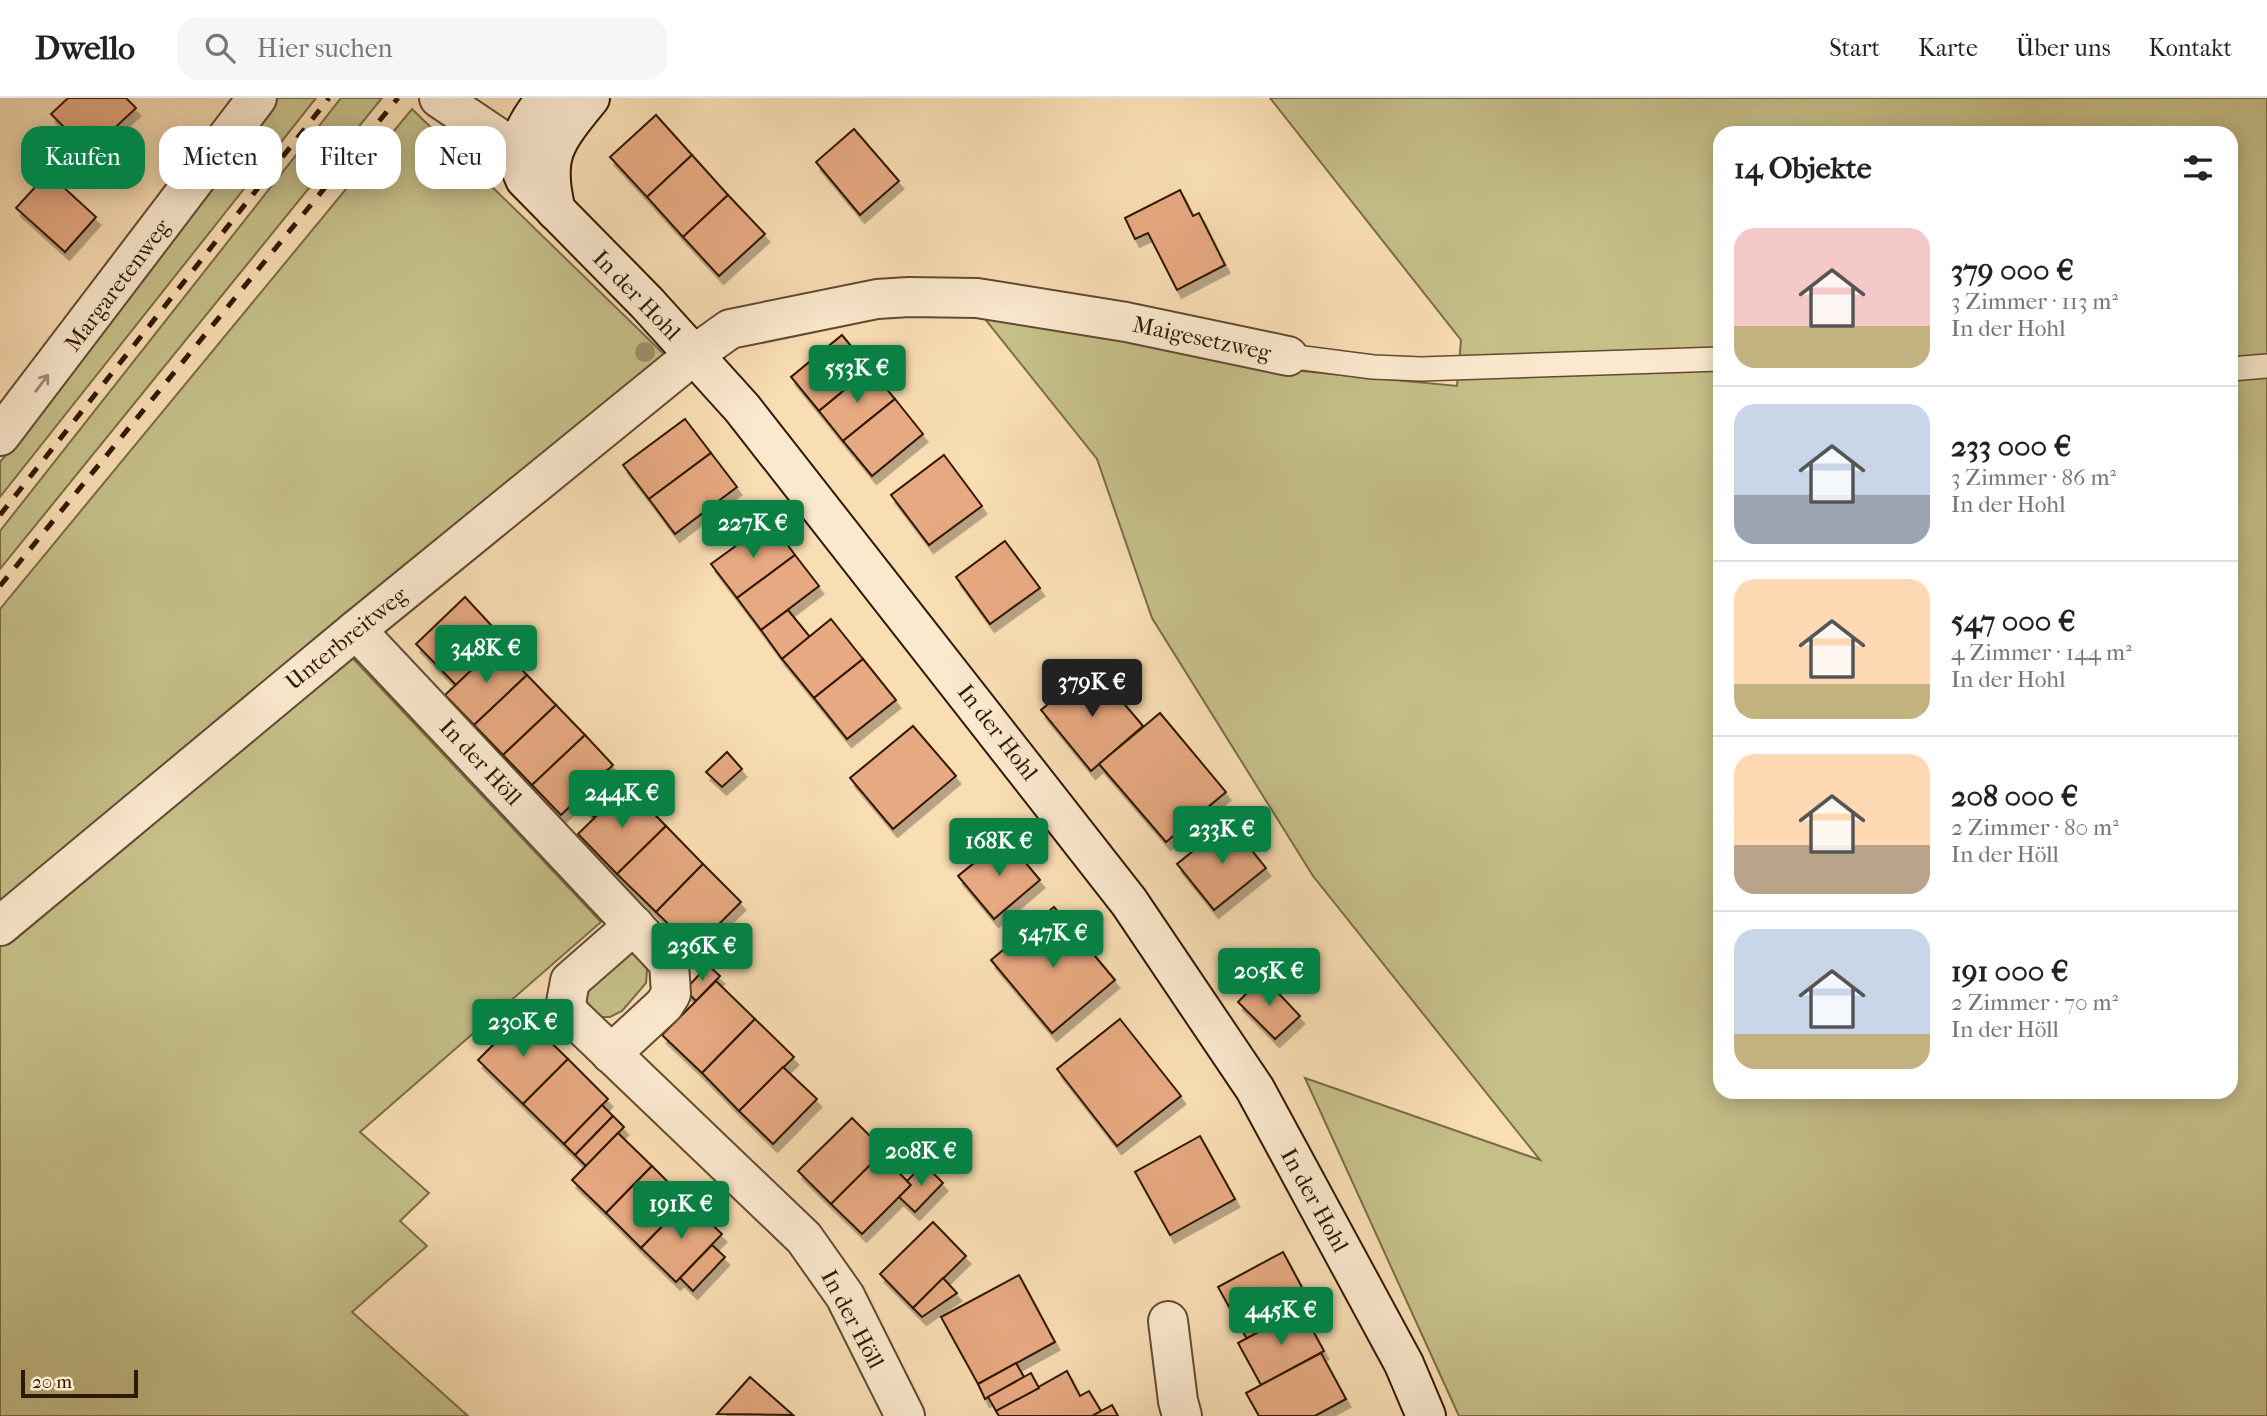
<!DOCTYPE html>
<html lang="de">
<head>
<meta charset="utf-8">
<style>
	:root { --surface:#fff; --page:#f6f6f6; --text:#222; --muted:#767676; --line:#e0e0e0; --accent:#0b8043 }
	body { margin:0; font-family:"IM FELL French Canon",serif; background:var(--page); color:var(--text); height:100vh; display:flex; flex-direction:column; font-size:26px; white-space:nowrap }
	* { box-sizing:border-box; margin:0 }
	p { font-size:23px; color:var(--muted) }
	.icon { flex:none; width:38px; height:38px; fill:none; stroke:currentColor; stroke-width:2; stroke-linecap:round; stroke-linejoin:round }
	.map { position:relative; flex:1; overflow:hidden }
	.drawer { position:absolute; left:1713px; top:28px; width:525px; height:973px; display:flex; flex-direction:column; background:var(--surface); border-radius:21px; box-shadow:0 4px 18px #0003 }
	.drawer>* { flex:none }
	.guide { position:absolute; left:21px; top:28px; width:665px; height:63px; display:flex; gap:14px }
	.scale { position:absolute; left:21px; bottom:18px; width:117px; box-sizing:border-box; padding-left:7px; border:4px solid #301904; border-top:0; font-size:19px; line-height:24px; white-space:nowrap; color:#301904; -webkit-text-stroke:5px #fbe9ce; paint-order:stroke }
	.price { position:absolute; translate:-50% -60px; padding:0 16px; border-radius:7px; background:var(--accent); color:#fff; font-size:23px; line-height:46px; filter:drop-shadow(0 2px 4px #0008) }
	.price::after { content:''; position:absolute; left:50%; top:42px; width:21px; height:16px; margin-left:-10px; background:inherit; clip-path:polygon(0 0,100% 0,50% 100%) }
	.price.on { background:#222; color:#fff }
	ul { padding:0; list-style:none }
	li { display:flex; align-items:center; gap:21px; height:175px; padding:0 21px }
	li+li { border-top:2px solid var(--line) }
	li span { display:grid; place-items:center; flex:none; width:196px; height:140px; border-radius:21px; color:#555 }
	li>.icon { margin-inline-start:auto }
	span .icon { width:84px; height:84px; fill:#fffc; stroke-width:1 }
	li b { font-size:30px }
	h2 { display:flex; justify-content:space-between; align-items:center; height:84px; padding:0 21px; font-size:30px }
	.pill { padding:0 24px; border-radius:21px; background:var(--surface); box-shadow:0 4px 18px #0003; font-size:24px; line-height:63px }
	.pill.on { background:var(--accent); color:#fff }
	header { display:flex; align-items:center; gap:42px; box-sizing:border-box; height:98px; padding:0 35px; background:var(--surface); border-bottom:2px solid var(--line) }
	header strong { font-size:33px }
	nav { display:flex; gap:38px; margin-inline-start:auto; font-size:24px }
	.search { width:490px; height:63px; background:var(--page); display:flex; align-items:center; gap:18px; box-sizing:border-box; padding:0 24px; border-radius:21px; color:var(--muted); font-size:26px }
	.map>svg:first-child { display:block }
	.green { fill:#c5bf88; stroke:#7a6c46; stroke-width:2; fill-rule:evenodd }
	.building { fill:#e7a981; stroke:#301904; stroke-width:2; filter:url(#shadow) }
	.lines { fill:none; stroke-linecap:round; stroke-linejoin:round }
	.lane-casing { stroke:#624a30; stroke-width:26 }
	.street-casing { stroke:#624a30; stroke-width:42 }
	.secondary-casing { stroke:#301904; stroke-width:42 }
	.lane { stroke:#fbe9ce; stroke-width:23 }
	.street { stroke:#fbe9ce; stroke-width:38 }
	.secondary { stroke:#fbe9ce; stroke-width:38 }
	.rail { stroke:#301904; stroke-width:5; stroke-dasharray:12 12; stroke-linecap:butt }
	.tree { fill:#a38d69 }
	.oneway { stroke:#a08b73 }
	.labels { text-anchor:middle; stroke-width:5; stroke-linejoin:round; paint-order:stroke }
	.street-label { font-size:23px; fill:#301904; stroke:#fbe9ce }
</style>
</head>
<body>
<header>
<strong>Dwello</strong>
<div class="search"><svg class="icon" aria-label="search" viewBox="0 0 24 24"><circle cx="10" cy="10" r="6"/><path d="M15 15l6 6"/></svg>Hier suchen</div>
<nav><a>Start</a><a>Karte</a><a>Über uns</a><a>Kontakt</a></nav>
</header>
<div class="map">
<svg width="2267" height="1318" viewBox="0 0 2267 1318">
	<defs>
		<filter id="shadow"><feDropShadow dx="4.5" dy="8" stdDeviation="0" flood-color="#0004"/></filter>
	</defs>
	<rect width="100%" height="100%" fill="#f9ddb3"/>
	<filter id="stains"><feTurbulence type="fractalNoise" baseFrequency=".00286" numOctaves="4"/><feColorMatrix values="0 0 0 0 .2 0 0 0 0 .09 0 0 0 0 .02 0 0 0 .5 -.17"/></filter>
	<radialGradient id="worn" r=".72"><stop offset=".6" stop-color="#630" stop-opacity="0"/><stop offset="1" stop-color="#630" stop-opacity=".3"/></radialGradient>
	<!-- green -->
	<g class="green">
		<polygon points="266,0 316,0 0,399 0,364 41,314"/>
		<polygon points="341,0 382,0 0,471 0,433"/>
		<path d="M1270,0H2267V1318H1459L1305,980L1540,1062L1313,778L1152,520L1097,361L977,211L1301,273L1457,288L1461,242ZM1720,35H2231V994H1720Z"/>
		<polygon points="412,11 672,264 329,535 601,824 360,1034 429,1095 400,1123 427,1148 352,1214 468,1318 0,1318 0,511"/>
		<polygon points="628,847 648,860 646,885 622,913 610,919 600,919 587,909 586,889"/>
	</g>
	<!-- building -->
	<g class="building">
		<polygon points="68,0 126,0 136,10 89,54 51,16"/>
		<polygon points="656,17 692,57 647,99 610,59"/>
		<polygon points="65,31 89,54 77,66 54,42"/>
		<polygon points="854,31 899,83 860,117 816,64"/>
		<polygon points="54,42 77,66 65,79 42,55"/>
		<polygon points="692,57 728,97 683,139 647,99"/>
		<polygon points="48,75 96,119 65,154 16,110"/>
		<polygon points="1180,92 1193,118 1199,115 1225,167 1177,192 1148,135 1135,141 1125,120"/>
		<polygon points="728,97 765,136 719,178 683,139"/>
		<polygon points="842,237 870,271 819,313 791,279"/>
		<polygon points="870,271 895,301 843,343 819,313"/>
		<polygon points="895,301 923,336 872,378 843,343"/>
		<polygon points="685,321 711,355 649,401 623,367"/>
		<polygon points="711,355 737,389 675,436 649,401"/>
		<polygon points="944,357 982,408 929,447 891,397"/>
		<polygon points="770,423 795,457 737,500 711,466"/>
		<polygon points="1005,443 1040,490 990,526 956,479"/>
		<polygon points="795,457 819,488 761,532 737,500"/>
		<polygon points="465,499 504,541 456,587 416,546"/>
		<polygon points="788,512 810,539 782,561 761,532"/>
		<polygon points="831,521 863,561 814,600 782,561"/>
		<polygon points="498,547 527,577 474,627 445,597"/>
		<polygon points="863,561 896,602 847,641 814,600"/>
		<polygon points="1093,569 1143,628 1091,673 1041,612"/>
		<polygon points="527,577 556,607 503,657 474,627"/>
		<polygon points="556,607 585,637 532,687 503,657"/>
		<polygon points="1160,615 1226,694 1166,744 1099,666"/>
		<polygon points="913,628 956,678 893,731 850,680"/>
		<polygon points="585,637 613,667 561,717 532,687"/>
		<polygon points="727,654 742,671 722,689 706,674"/>
		<polygon points="607,672 616,681 586,710 577,701"/>
		<polygon points="616,681 625,690 595,720 586,710"/>
		<polygon points="627,688 666,728 617,776 578,736"/>
		<polygon points="1229,724 1266,770 1214,812 1177,766"/>
		<polygon points="666,728 703,766 656,814 617,776"/>
		<polygon points="1005,740 1040,782 994,821 958,778"/>
		<polygon points="703,766 741,804 694,851 656,814"/>
		<polygon points="1054,809 1115,882 1052,935 991,862"/>
		<polygon points="708,867 720,878 696,903 685,892"/>
		<polygon points="1263,879 1300,918 1275,941 1238,904"/>
		<polygon points="716,883 755,921 702,975 662,937"/>
		<polygon points="523,917 568,961 523,1006 478,962"/>
		<polygon points="755,921 794,959 739,1013 702,975"/>
		<polygon points="1120,921 1181,998 1117,1048 1057,971"/>
		<polygon points="568,961 608,1001 564,1046 523,1006"/>
		<polygon points="783,969 817,1001 773,1046 739,1013"/>
		<polygon points="602,1007 613,1018 575,1057 564,1046"/>
		<polygon points="613,1018 624,1029 586,1068 575,1057"/>
		<polygon points="852,1020 885,1053 831,1106 798,1073"/>
		<polygon points="618,1035 652,1068 606,1115 572,1082"/>
		<polygon points="1200,1038 1235,1101 1170,1137 1135,1074"/>
		<polygon points="881,1056 911,1087 862,1136 831,1106"/>
		<polygon points="924,1066 943,1085 915,1114 899,1099 911,1087 907,1083"/>
		<polygon points="652,1068 687,1103 641,1150 606,1115"/>
		<polygon points="687,1103 722,1136 676,1184 641,1150"/>
		<polygon points="933,1124 966,1158 913,1210 880,1176"/>
		<polygon points="712,1147 725,1159 693,1193 680,1180"/>
		<polygon points="1283,1154 1311,1206 1247,1241 1218,1189"/>
		<polygon points="1019,1177 1055,1244 978,1286 941,1219"/>
		<polygon points="943,1180 957,1195 922,1219 913,1210"/>
		<polygon points="1301,1211 1324,1253 1261,1287 1238,1245"/>
		<polygon points="1321,1255 1346,1301 1315,1318 1259,1318 1246,1295"/>
		<polygon points="1016,1265 1024,1279 985,1301 978,1286"/>
		<polygon points="1067,1273 1080,1298 1089,1293 1101,1313 1092,1318 999,1318 996,1313"/>
		<polygon points="1031,1275 1039,1290 996,1313 988,1299"/>
		<polygon points="750,1279 793,1317 717,1316"/>
		<polygon points="1112,1307 1118,1318 1092,1318 1101,1313"/>
	</g>
	<g class="lines">
		<!-- lane casing -->
		<g class="lane-casing">
			<g id="lane">
				<polyline points="1288,258 1373,269 1421,271 1720,261"/>
				<polyline points="2231,271 2267,268"/>
			</g>
		</g>
		<!-- street casing -->
		<g class="street-casing">
			<g id="street">
				<polyline points="439,0 503,43 551,55"/>
				<polyline points="0,338 257,0"/>
				<polyline points="356,532 669,865 671,896 664,907 611,956"/>
				<polyline points="634,827 570,883 566,905 570,916 804,1140 845,1198 905,1318"/>
				<polyline points="0,828 356,532 695,256 730,231 877,201 909,199 977,200 1126,224 1288,258"/>
				<polyline points="1168,1223 1178,1303 1182,1318"/>
			</g>
		</g>
		<!-- secondary casing -->
		<g class="secondary-casing">
			<g id="secondary">
				<path d="M547,0C527,23 510,51 525,81L647,205L742,310L1129,804L1255,991L1404,1266L1426,1318"/>
				<path d="M556,113C542,57 555,43 590,0"/>
			</g>
		</g>
		<!-- lane -->
		<use href="#lane" class="lane"/>
		<!-- street -->
		<use href="#street" class="street"/>
		<!-- secondary -->
		<use href="#secondary" class="secondary"/>
		<!-- rail -->
		<g class="rail">
			<polyline points="0,417 329,0"/>
			<polyline points="0,488 398,0"/>
		</g>
	</g>
	<!-- trees -->
	<circle class="tree" cx="645" cy="254" r="10"/>
	<!-- one-way arrows -->
	<defs><path id="oneway-shaft" d="M-6 0H5M1.5-3L5.5 0L1.5 3" fill="none" stroke-width="1.6" stroke-linecap="round" stroke-linejoin="round" transform="scale(1.75)"/></defs>
	<use class="oneway" href="#oneway-shaft" transform="translate(42 285) rotate(-53)"/>
	<g class="labels">
		<!-- street labels -->
		<g class="street-label">
			<text transform="translate(117 187) rotate(-53)" y="8">Margaretenweg</text>
			<text transform="translate(637 197) rotate(46)" y="8">In der Hohl</text>
			<text transform="translate(1202 240) rotate(12)" y="8">Maigesetzweg</text>
			<text transform="translate(346 540) rotate(-39)" y="8">Unterbreitweg</text>
			<text transform="translate(998 634) rotate(52)" y="8">In der Hohl</text>
			<text transform="translate(481 664) rotate(47)" y="8">In der Höll</text>
			<text transform="translate(1315 1102) rotate(61)" y="8">In der Hohl</text>
			<text transform="translate(853 1221) rotate(62)" y="8">In der Höll</text>
		</g>
	</g>
	<rect width="100%" height="100%" filter="url(#stains)"/>
	<rect width="100%" height="100%" fill="url(#worn)"/>
</svg>
<div class="scale">20 m</div>
<b class="price" style="left:857px;top:307px">553K €</b>
<b class="price" style="left:753px;top:462px">227K €</b>
<b class="price" style="left:486px;top:587px">348K €</b>
<b class="price on" style="left:1092px;top:621px">379K €</b>
<b class="price" style="left:622px;top:732px">244K €</b>
<b class="price" style="left:1222px;top:768px">233K €</b>
<b class="price" style="left:999px;top:780px">168K €</b>
<b class="price" style="left:1053px;top:872px">547K €</b>
<b class="price" style="left:702px;top:885px">236K €</b>
<b class="price" style="left:1269px;top:910px">205K €</b>
<b class="price" style="left:523px;top:961px">230K €</b>
<b class="price" style="left:921px;top:1090px">208K €</b>
<b class="price" style="left:681px;top:1143px">191K €</b>
<b class="price" style="left:1281px;top:1249px">445K €</b>
<div class="guide">
<a class="pill on">Kaufen</a>
<a class="pill">Mieten</a>
<a class="pill">Filter</a>
<a class="pill">Neu</a>
</div>
<section class="drawer">
<h2>14 Objekte<svg class="icon" aria-label="filters" viewBox="0 0 24 24"><path d="M4 7h16M4 17h16"/><circle cx="9" cy="7" r="2"/><circle cx="15" cy="17" r="2"/></svg></h2>
<ul>
<li><span style="background:linear-gradient(#f6c9c9 70%,#c2b280 0)"><svg class="icon" aria-label="home" viewBox="0 0 24 24"><path d="M3 11l9-7 9 7M6 9v11h12V9"/></svg></span><div><b>379 000 €</b><p>3 Zimmer · 113 m²</p><p>In der Hohl</p></div></li>
<li><span style="background:linear-gradient(#c9d6e8 65%,#9aa5b1 0)"><svg class="icon" aria-label="home" viewBox="0 0 24 24"><path d="M3 11l9-7 9 7M6 9v11h12V9"/></svg></span><div><b>233 000 €</b><p>3 Zimmer · 86 m²</p><p>In der Hohl</p></div></li>
<li><span style="background:linear-gradient(#ffd9b3 75%,#c2b280 0)"><svg class="icon" aria-label="home" viewBox="0 0 24 24"><path d="M3 11l9-7 9 7M6 9v11h12V9"/></svg></span><div><b>547 000 €</b><p>4 Zimmer · 144 m²</p><p>In der Hohl</p></div></li>
<li><span style="background:linear-gradient(#ffd9b3 65%,#b9a48a 0)"><svg class="icon" aria-label="home" viewBox="0 0 24 24"><path d="M3 11l9-7 9 7M6 9v11h12V9"/></svg></span><div><b>208 000 €</b><p>2 Zimmer · 80 m²</p><p>In der Höll</p></div></li>
<li><span style="background:linear-gradient(#c9d6e8 75%,#c2b280 0)"><svg class="icon" aria-label="home" viewBox="0 0 24 24"><path d="M3 11l9-7 9 7M6 9v11h12V9"/></svg></span><div><b>191 000 €</b><p>2 Zimmer · 70 m²</p><p>In der Höll</p></div></li>
</ul>
</section>
</div>
</body>
</html>
